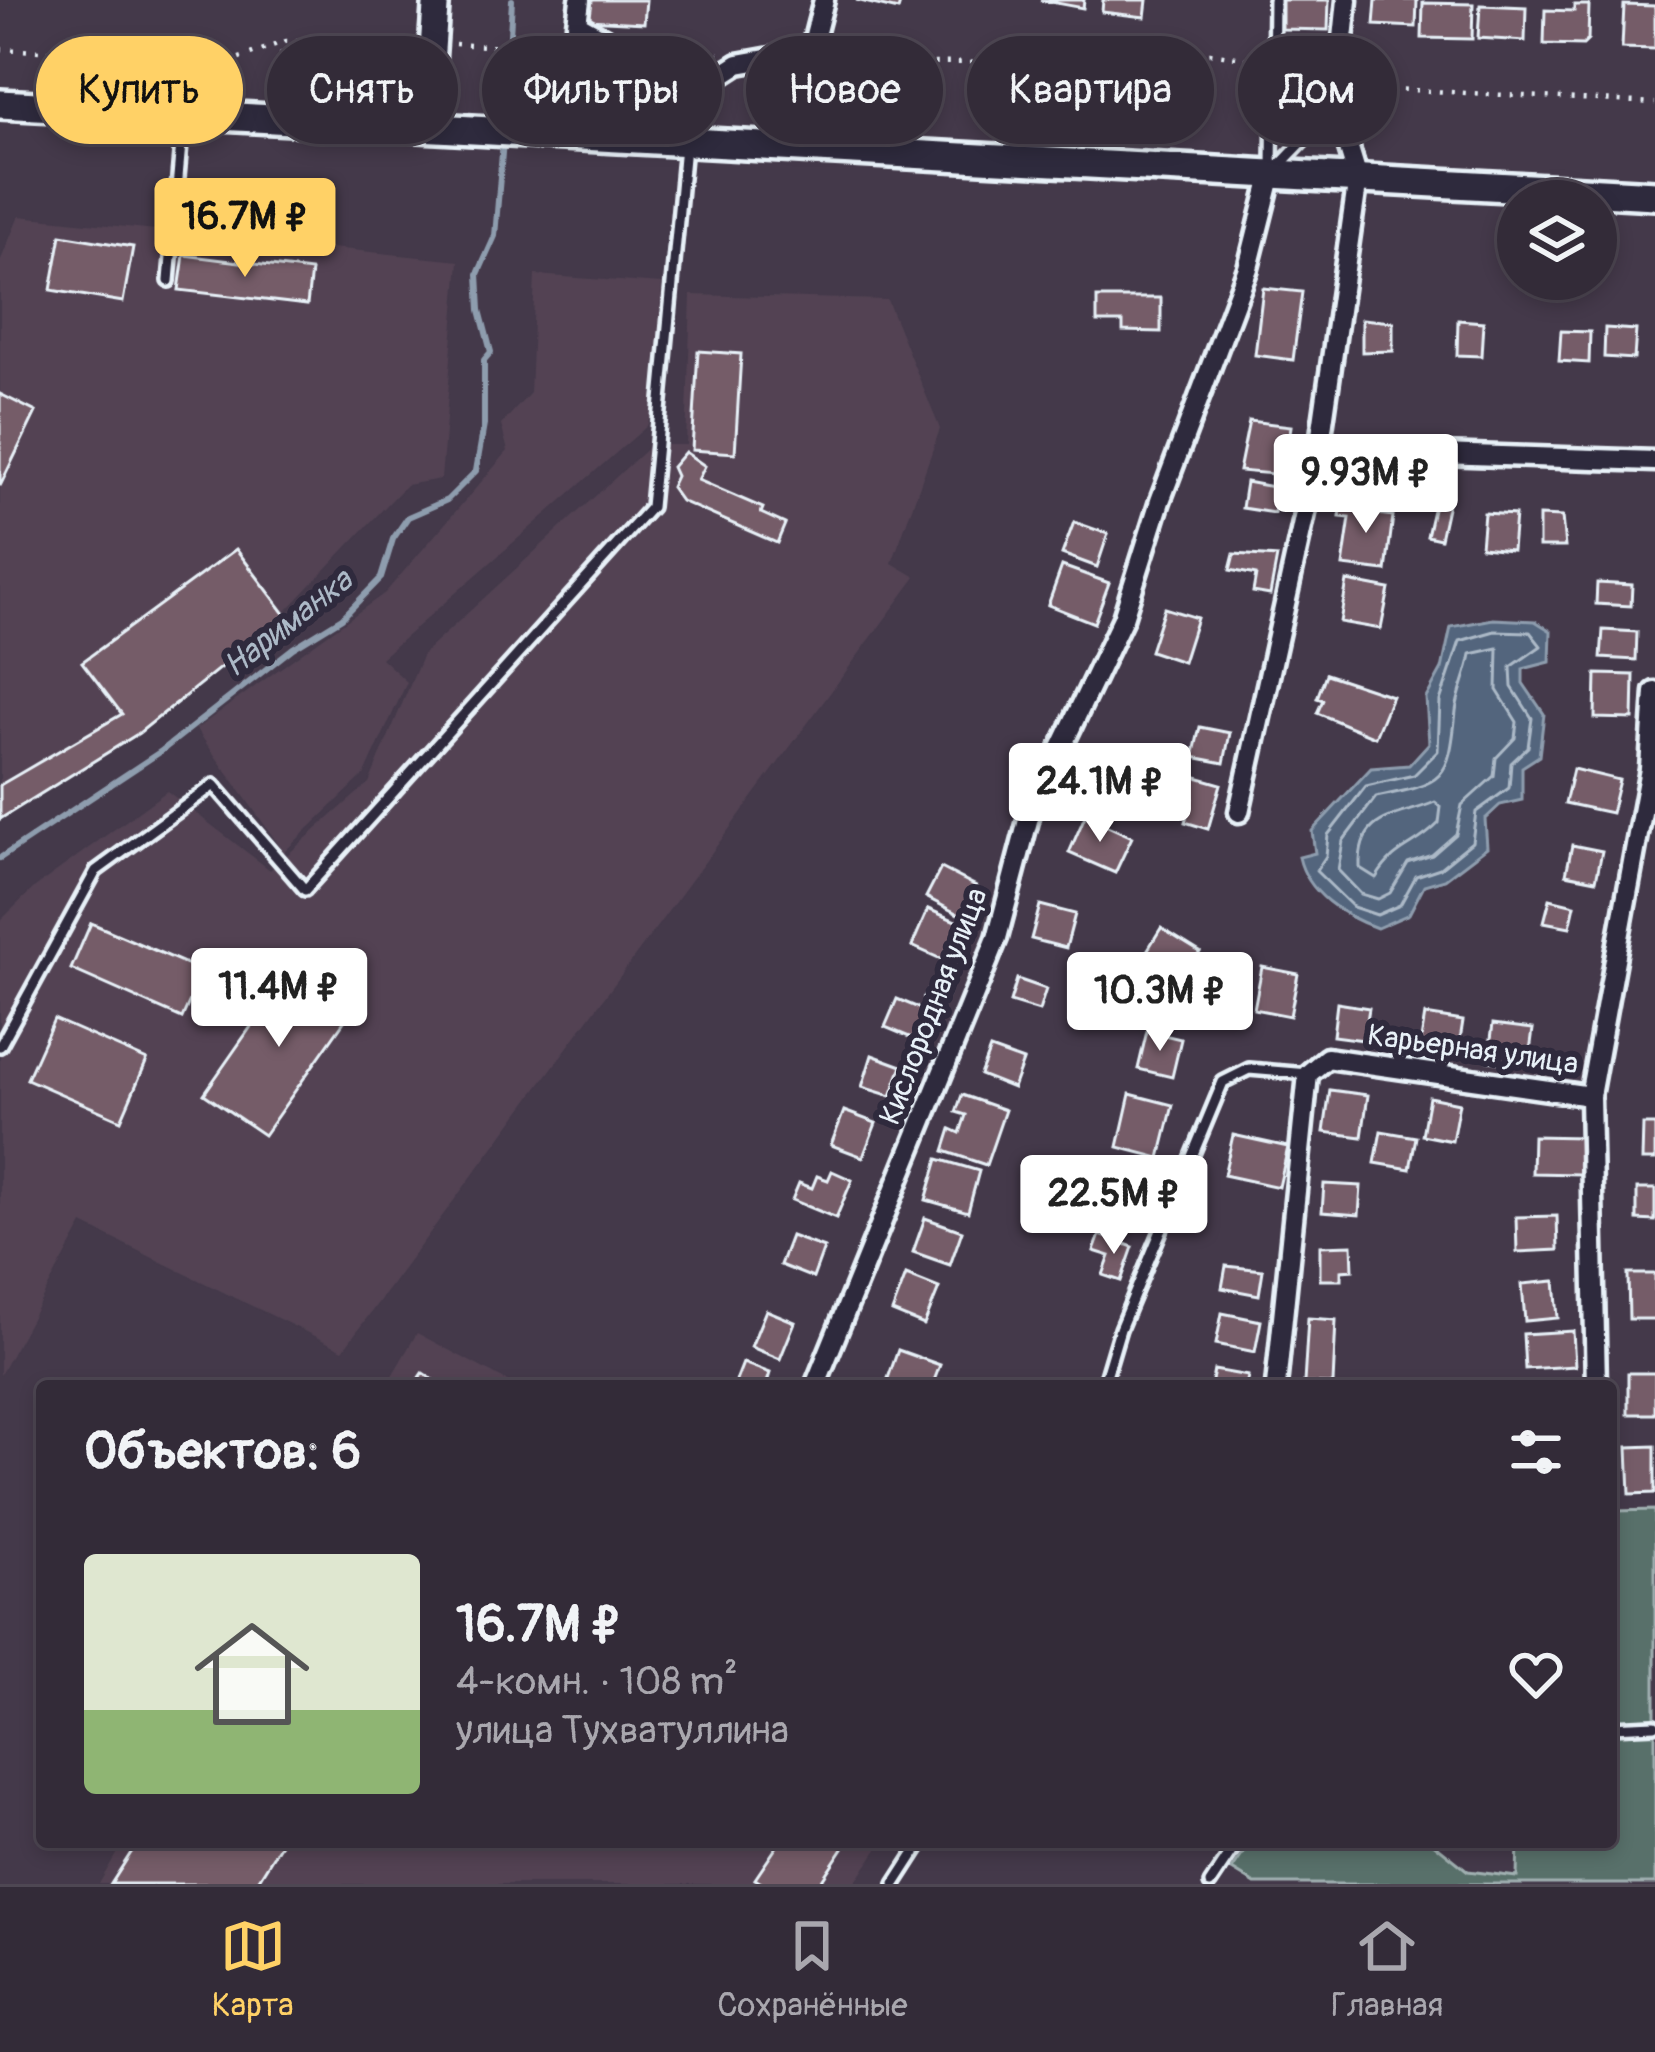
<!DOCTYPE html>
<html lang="ru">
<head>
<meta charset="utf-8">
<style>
	:root { --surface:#332b38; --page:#3e3743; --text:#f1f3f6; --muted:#a9a7ae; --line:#4e4753; --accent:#ffd166 }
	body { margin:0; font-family:Pangolin,sans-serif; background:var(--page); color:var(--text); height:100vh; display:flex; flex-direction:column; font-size:45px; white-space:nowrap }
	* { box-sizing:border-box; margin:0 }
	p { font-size:39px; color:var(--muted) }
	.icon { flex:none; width:66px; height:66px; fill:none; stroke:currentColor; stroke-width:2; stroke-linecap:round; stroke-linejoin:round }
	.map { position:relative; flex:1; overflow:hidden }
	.sheet { position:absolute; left:36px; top:1380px; width:1581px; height:468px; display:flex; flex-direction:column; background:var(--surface); border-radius:12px; box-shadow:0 6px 18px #0003,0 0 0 3px var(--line) }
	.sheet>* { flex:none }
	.banner { position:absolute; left:36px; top:36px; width:1584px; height:108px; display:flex; gap:24px }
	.buttons { position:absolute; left:1497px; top:180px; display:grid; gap:24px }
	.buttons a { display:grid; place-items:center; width:120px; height:120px; border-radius:50%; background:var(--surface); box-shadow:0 6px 18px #0003,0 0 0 3px var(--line); font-size:60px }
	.price { position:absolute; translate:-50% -102px; padding:0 27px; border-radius:12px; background:#fff; color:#222; font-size:39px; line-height:78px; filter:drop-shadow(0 3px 6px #0008) }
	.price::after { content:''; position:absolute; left:50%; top:72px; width:36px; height:27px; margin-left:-18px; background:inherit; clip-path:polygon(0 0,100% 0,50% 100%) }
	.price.current { background:var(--accent); color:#111 }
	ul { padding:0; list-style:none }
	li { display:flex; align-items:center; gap:36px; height:300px; padding:0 48px }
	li+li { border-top:3px solid var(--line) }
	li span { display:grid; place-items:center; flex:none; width:336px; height:240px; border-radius:12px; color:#555 }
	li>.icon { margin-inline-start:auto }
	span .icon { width:144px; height:144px; fill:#fffc; stroke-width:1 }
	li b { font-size:51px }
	h2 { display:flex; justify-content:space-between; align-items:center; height:144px; padding:0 48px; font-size:51px }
	.chip { padding:0 42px; border-radius:54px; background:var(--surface); box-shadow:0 6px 18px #0003,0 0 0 3px var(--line); font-size:42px; line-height:108px }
	.chip.current { background:var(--accent); color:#111 }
	.dock { display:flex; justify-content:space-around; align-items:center; height:168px; border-top:3px solid var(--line); background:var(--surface); font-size:33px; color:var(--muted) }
	.dock a { display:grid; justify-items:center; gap:6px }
	.dock .current { color:var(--accent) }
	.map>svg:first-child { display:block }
	.built { fill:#524353 }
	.green { fill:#596f6a; stroke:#a0b0b1; stroke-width:3 }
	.water { fill:#52657d; stroke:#8e9dae; stroke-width:3 }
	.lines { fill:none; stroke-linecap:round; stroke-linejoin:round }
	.shore { stroke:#acb9c7; stroke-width:3 }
	.stream { stroke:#8e9dae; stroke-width:6 }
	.building { fill:#745b67; stroke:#e8f1f8; stroke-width:3 }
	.lane-casing { stroke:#e8f1f8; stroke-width:18 }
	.street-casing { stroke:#e8f1f8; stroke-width:27 }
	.secondary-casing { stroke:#e8f1f8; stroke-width:33 }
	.primary-casing { stroke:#e8f1f8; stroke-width:36 }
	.path { stroke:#e8f1f8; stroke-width:4.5; stroke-dasharray:3 9; stroke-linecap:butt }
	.lane { stroke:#2f2a3d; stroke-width:9 }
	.street { stroke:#2f2a3d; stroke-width:18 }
	.secondary { stroke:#2f2a3d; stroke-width:24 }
	.primary { stroke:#2f2a3d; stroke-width:27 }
	.labels { text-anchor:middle; stroke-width:12; stroke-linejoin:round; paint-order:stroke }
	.street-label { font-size:30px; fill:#e8f1f8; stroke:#2f2a3d }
	.water-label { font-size:33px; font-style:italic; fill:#acb9c7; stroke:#2f2a3d }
</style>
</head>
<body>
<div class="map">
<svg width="1655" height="1884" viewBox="0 0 1655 1884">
	<rect width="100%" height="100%" fill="#44394a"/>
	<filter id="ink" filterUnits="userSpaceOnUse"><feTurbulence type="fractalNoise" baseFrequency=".00833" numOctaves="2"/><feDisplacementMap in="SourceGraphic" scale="24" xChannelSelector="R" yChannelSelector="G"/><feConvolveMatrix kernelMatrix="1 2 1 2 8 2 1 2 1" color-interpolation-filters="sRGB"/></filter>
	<g filter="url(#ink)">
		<!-- built -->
		<g class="built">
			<polygon points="19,216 459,261 441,479 406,485 285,612 136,729 0,814 0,262"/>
			<polygon points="535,275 662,284 655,403 647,426 381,658 407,682 365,774 284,852 196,729 385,593 508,451 501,425 530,393"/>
			<polygon points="691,295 887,300 940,429 892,563 916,577 343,1350 83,1224 0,1375 0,921 35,887 167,791 270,870 369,783 423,654 651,445 686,445"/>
			<polygon points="417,1333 516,1386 386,1386"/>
			<polygon points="123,1842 883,1842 854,1884 99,1884"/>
		</g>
		<!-- green -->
		<polygon class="green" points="1655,1510 1655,1884 1255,1884 1232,1870 1251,1842 1432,1842 1468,1871 1517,1877 1518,1842 1611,1842 1611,1534 1616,1532 1615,1511"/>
		<!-- water -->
		<path class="water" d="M1493,619L1535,621L1551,631L1550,662L1523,669V683L1544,714L1539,756L1522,767V800L1500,805L1485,819L1487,847L1445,879L1424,885L1409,914L1377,928C1343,916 1307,893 1299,857L1315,853L1312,831L1371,768L1409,765L1429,743L1426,698L1442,669L1451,627Z"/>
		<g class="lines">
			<!-- shore -->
			<g class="shore">
				<polygon points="1495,631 1530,632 1541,646 1511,667 1512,687 1532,718 1528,747 1511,763 1509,788 1476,812 1472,842 1440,868 1416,876 1400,905 1377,915 1353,907 1316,871 1326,856 1328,835 1366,786 1414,775 1438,751 1440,701 1460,641"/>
				<path d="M1498,648L1497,690L1517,722L1515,738L1496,758L1494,776L1462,805L1456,834L1432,855L1408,863L1390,893L1378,899L1361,894L1338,870L1343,841L1376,797C1445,783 1449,781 1456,711C1458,693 1468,673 1471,654Z"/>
				<path d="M1435,802L1441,807L1439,823C1415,848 1396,845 1376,878L1360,868C1358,812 1399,818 1435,802Z"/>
			</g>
			<!-- stream -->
			<g class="stream">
				<polyline points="505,122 512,0"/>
				<polyline points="0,858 160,752 293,648 342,618 381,578 393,539 408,517 447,500 476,471 484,425 484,360 491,352 480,310 478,274 495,236 503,141"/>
			</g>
		</g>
		<!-- building -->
		<g class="building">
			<polygon points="592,0 646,0 644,23 587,20"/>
			<polygon points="856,0 901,0 898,10"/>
			<polygon points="1040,0 1084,0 1083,8"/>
			<polygon points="1103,0 1147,0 1145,17 1102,12"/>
			<polygon points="1282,0 1329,0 1328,30 1282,29"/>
			<polygon points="1376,0 1417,0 1416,27 1374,25"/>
			<polygon points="1423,3 1473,4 1472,39 1422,38"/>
			<polygon points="1480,5 1526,7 1525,41 1478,38"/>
			<polygon points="1574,5 1589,5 1588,40 1583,45 1544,44 1545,10 1574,11"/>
			<polygon points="1624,5 1655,6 1655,49 1622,48"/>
			<polygon points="281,53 322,55 320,80 280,78"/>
			<polygon points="61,235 133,247 123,302 51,290"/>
			<polygon points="184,255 311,271 307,305 179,290"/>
			<polygon points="1263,288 1302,292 1293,360 1255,355"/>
			<polygon points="1097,298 1161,298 1161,332 1123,331 1123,322 1097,322"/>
			<polygon points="1362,319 1393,322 1393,351 1362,352"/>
			<polygon points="1458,320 1483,322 1481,356 1457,355"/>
			<polygon points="1605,328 1636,330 1634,359 1604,357"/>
			<polygon points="1561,331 1590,332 1589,363 1559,361"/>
			<polygon points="698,351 741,354 735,453 692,450"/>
			<polygon points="0,394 36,412 0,486"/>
			<polygon points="1249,421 1291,426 1284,475 1239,471"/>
			<polygon points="685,452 705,466 698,480 763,508 761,513 785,524 777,543 681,501 671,487 676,476 672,467"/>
			<polygon points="1246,482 1278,488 1274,513 1242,508"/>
			<polygon points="1437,492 1450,494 1440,539 1427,536"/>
			<polygon points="1343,494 1364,498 1362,512 1393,516 1386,571 1343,566 1350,518 1340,517"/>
			<polygon points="1484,513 1515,515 1512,550 1481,547"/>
			<polygon points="1539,516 1562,517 1565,547 1539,547"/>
			<polygon points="1074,522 1108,534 1097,567 1062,554"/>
			<polygon points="236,549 286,615 139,733 0,819 0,785 122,714 82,662"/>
			<polygon points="1234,554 1277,557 1270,595 1253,592 1256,575 1230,570"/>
			<polygon points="1062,566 1109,583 1094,623 1048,605"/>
			<polygon points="1347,581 1389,589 1381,629 1340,622"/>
			<polygon points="1597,583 1632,585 1631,606 1596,604"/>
			<polygon points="1164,608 1197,618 1183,662 1150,651"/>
			<polygon points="1603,630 1637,632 1636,660 1601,658"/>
			<polygon points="1326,674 1392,696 1375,737 1317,713 1323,700 1317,698"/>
			<polygon points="1596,674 1634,675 1633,719 1595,718"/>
			<polygon points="1200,727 1230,733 1224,763 1193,757"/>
			<polygon points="1573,769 1619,780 1611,813 1565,803"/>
			<polygon points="1186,774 1221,784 1208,829 1185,822 1192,798 1179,795"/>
			<polygon points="1085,816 1132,837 1115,873 1069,853"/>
			<polygon points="1572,845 1602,851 1596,880 1566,874"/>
			<polygon points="941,868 976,886 960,915 926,897"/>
			<polygon points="1550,899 1575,905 1570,927 1544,922"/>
			<polygon points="1040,905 1075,914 1066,948 1031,939"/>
			<polygon points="928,909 965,925 948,962 912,946"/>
			<polygon points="91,923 203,971 182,1018 71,969"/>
			<polygon points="1161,928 1200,952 1181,983 1142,959"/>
			<polygon points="294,965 354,1007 264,1135 204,1094"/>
			<polygon points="1262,967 1298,974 1290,1016 1254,1009"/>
			<polygon points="1017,979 1046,989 1039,1011 1010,1002"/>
			<polygon points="931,985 948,994 940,1008 923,998"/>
			<polygon points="897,999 931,1013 919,1041 885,1027"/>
			<polygon points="1337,1003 1369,1008 1364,1040 1333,1036"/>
			<polygon points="1425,1015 1463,1021 1457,1058 1419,1052"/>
			<polygon points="54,1019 147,1060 121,1120 27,1079"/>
			<polygon points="1493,1024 1533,1029 1528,1066 1488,1061"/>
			<polygon points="1147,1031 1181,1039 1172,1077 1138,1069"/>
			<polygon points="990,1049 1023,1061 1013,1088 980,1075"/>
			<polygon points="872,1055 902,1066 891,1096 862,1087"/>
			<polygon points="1330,1090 1368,1095 1362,1137 1324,1132"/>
			<polygon points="1130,1094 1173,1105 1160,1158 1118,1147"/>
			<polygon points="962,1095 1005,1110 986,1165 944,1151 951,1129 960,1133 966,1115 956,1112"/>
			<polygon points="1429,1097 1459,1103 1452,1141 1422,1135"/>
			<polygon points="844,1111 876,1123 863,1157 831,1145"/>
			<polygon points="1643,1125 1655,1125 1655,1160 1642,1160"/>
			<polygon points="1381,1131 1416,1137 1410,1169 1375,1163"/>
			<polygon points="1233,1135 1288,1147 1279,1187 1224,1175"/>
			<polygon points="1533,1136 1581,1137 1580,1174 1532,1173"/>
			<polygon points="938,1159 979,1171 968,1212 926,1200"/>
			<polygon points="832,1171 852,1180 836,1218 792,1200 799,1183 812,1188 817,1176 828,1180"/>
			<polygon points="1324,1184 1361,1186 1359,1215 1322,1212"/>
			<polygon points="1637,1189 1655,1189 1655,1221 1637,1220"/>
			<polygon points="1557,1216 1558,1250 1517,1252 1516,1217"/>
			<polygon points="925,1218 962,1231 950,1265 913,1252"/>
			<polygon points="1100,1235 1133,1247 1121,1281 1103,1275 1110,1256 1094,1251"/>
			<polygon points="791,1236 824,1248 813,1278 780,1265"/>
			<polygon points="1352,1245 1353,1270 1341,1271 1341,1280 1320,1280 1320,1246"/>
			<polygon points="1226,1266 1263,1270 1259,1295 1222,1288"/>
			<polygon points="1628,1274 1655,1274 1655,1319 1629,1319"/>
			<polygon points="906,1275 939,1288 924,1325 892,1312"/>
			<polygon points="1555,1281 1558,1318 1525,1321 1522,1284"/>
			<polygon points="766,1310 795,1322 780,1359 751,1347"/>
			<polygon points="1222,1313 1261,1321 1255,1352 1216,1344"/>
			<polygon points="1308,1318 1336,1320 1333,1384 1304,1383"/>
			<polygon points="1573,1331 1575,1366 1525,1369 1523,1334"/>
			<polygon points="898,1350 940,1365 932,1386 886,1384"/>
			<polygon points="743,1363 770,1373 766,1386 734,1386"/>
			<polygon points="1214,1370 1248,1376 1246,1386 1211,1386"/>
			<polygon points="423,1373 442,1386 414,1386"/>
			<rect x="1628" y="1373" width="27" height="41"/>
			<polygon points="1655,1446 1655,1493 1630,1494 1628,1447"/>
			<polygon points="138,1842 282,1842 256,1884 111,1884"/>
			<polygon points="780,1842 847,1842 819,1884 763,1884 755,1879"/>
		</g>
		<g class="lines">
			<!-- lane casing -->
			<g class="lane-casing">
				<g id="lane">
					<polyline points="1272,168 1274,0"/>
					<polyline points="1276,169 1335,108"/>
					<polyline points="169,281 183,120"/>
					<polyline points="0,1046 96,871 214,785 305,890 651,507 685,146"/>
					<polyline points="1103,1386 1120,1329 1223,1082 1249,1069 1308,1074"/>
					<polyline points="1611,1727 1655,1725"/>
					<polyline points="895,1884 922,1842"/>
					<polyline points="1210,1884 1238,1842"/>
				</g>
			</g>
			<!-- street casing -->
			<g class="street-casing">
				<g id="street">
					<polyline points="580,0 577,24 645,62 683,70 696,91"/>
					<polyline points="686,141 696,91 738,64 811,51 824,0"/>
					<polyline points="1319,450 1655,461"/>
					<polyline points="1239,812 1319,450 1358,178 1336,106 1347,0"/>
					<polyline points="815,1386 997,938 1030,813 1123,618 1160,501 1248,268 1272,173"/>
					<polyline points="1276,1386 1308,1074 1327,1058 1590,1096"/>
					<polyline points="1596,1386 1590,1096 1650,769 1655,692"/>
				</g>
			</g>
			<!-- secondary casing -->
			<g class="secondary-casing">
				<polyline id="secondary" points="427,127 436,0"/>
			</g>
			<!-- primary casing -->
			<g class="primary-casing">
				<polyline id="primary" points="0,104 1655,195"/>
			</g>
			<!-- path -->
			<g class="path">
				<polyline points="455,44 587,52"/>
				<polyline points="0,49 231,61 286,41 413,44"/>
				<polyline points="694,54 719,54"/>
				<polyline points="826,57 933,63 1128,61 1210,53 1257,60"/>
				<polyline points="1287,63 1323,69"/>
				<polyline points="1356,80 1393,89 1655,103"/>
			</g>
			<!-- lane -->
			<use href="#lane" class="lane"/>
			<!-- street -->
			<use href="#street" class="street"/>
			<!-- secondary -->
			<use href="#secondary" class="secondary"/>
			<!-- primary -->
			<use href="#primary" class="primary"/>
		</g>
	</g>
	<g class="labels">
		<!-- street labels -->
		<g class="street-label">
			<text transform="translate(933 1006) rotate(-69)" y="10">Кислородная улица</text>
			<text transform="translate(1473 1049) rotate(8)" y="10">Карьерная улица</text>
		</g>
		<!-- water labels -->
		<g class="water-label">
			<text transform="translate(287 622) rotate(-38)" y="12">Нариманка</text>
		</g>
	</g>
</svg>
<div class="buttons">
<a><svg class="icon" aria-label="layers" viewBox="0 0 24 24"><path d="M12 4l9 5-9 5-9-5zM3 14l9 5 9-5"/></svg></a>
</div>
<b class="price current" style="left:245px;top:280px">16.7M ₽</b>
<b class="price" style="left:1366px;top:536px">9.93M ₽</b>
<b class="price" style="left:1100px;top:845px">24.1M ₽</b>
<b class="price" style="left:279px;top:1050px">11.4M ₽</b>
<b class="price" style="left:1160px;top:1054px">10.3M ₽</b>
<b class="price" style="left:1114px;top:1257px">22.5M ₽</b>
<div class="banner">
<a class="chip current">Купить</a>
<a class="chip">Снять</a>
<a class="chip">Фильтры</a>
<a class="chip">Новое</a>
<a class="chip">Квартира</a>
<a class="chip">Дом</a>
</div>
<section class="sheet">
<h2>Объектов: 6<svg class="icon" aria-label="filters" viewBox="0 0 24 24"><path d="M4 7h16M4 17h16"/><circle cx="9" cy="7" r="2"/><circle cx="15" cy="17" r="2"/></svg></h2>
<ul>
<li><span style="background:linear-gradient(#dfe7d0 65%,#8fb573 0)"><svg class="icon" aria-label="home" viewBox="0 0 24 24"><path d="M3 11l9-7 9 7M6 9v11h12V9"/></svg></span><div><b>16.7M ₽</b><p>4-комн. · 108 m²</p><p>улица Тухватуллина</p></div><svg class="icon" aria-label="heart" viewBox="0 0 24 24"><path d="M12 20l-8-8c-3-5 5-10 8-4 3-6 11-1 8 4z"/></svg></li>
</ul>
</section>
</div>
<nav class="dock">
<a class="current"><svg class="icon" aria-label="map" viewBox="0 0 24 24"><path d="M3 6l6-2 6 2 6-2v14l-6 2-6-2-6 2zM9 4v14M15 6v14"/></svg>Карта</a>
<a><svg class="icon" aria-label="saved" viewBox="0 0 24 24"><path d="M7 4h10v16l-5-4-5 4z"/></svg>Сохранённые</a>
<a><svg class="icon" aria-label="home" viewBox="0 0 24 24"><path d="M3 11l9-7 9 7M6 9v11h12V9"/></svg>Главная</a>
</nav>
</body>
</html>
